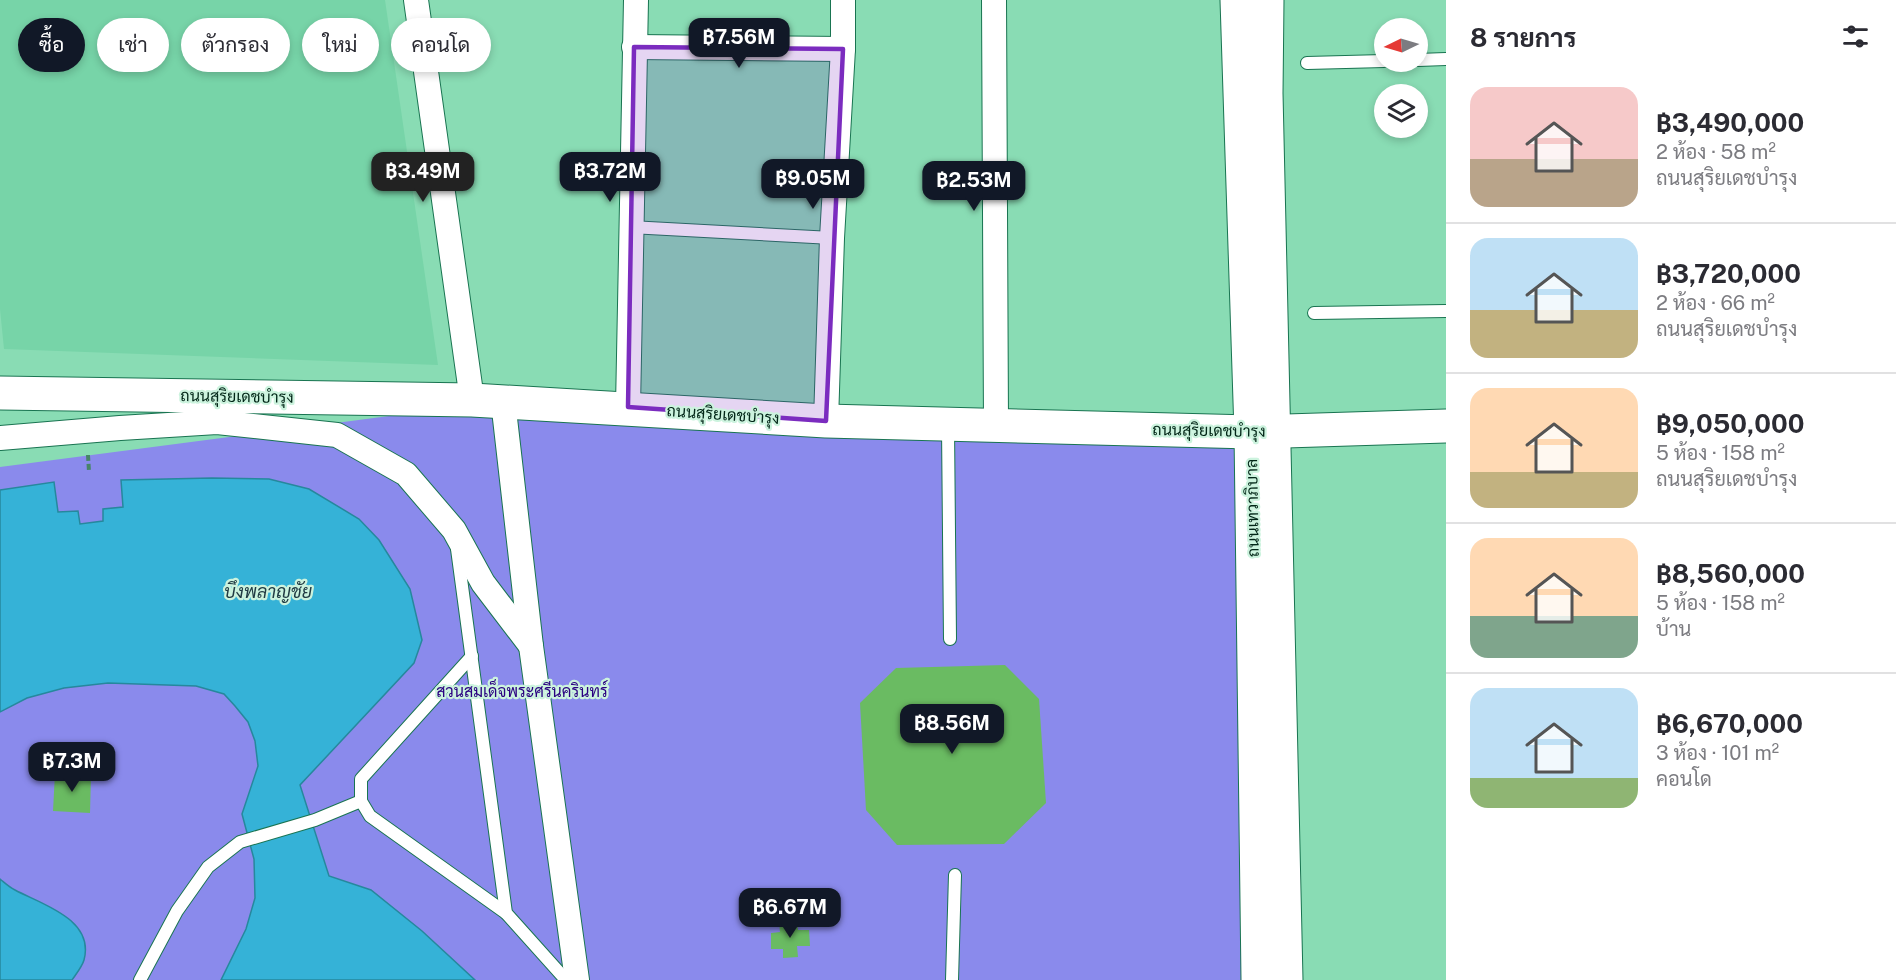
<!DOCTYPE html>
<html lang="th">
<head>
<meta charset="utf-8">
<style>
	:root { --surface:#fff; --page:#f7f7f7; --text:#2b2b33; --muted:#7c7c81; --line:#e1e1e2; --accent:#111827 }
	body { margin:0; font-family:"Public Sans",Sarabun,sans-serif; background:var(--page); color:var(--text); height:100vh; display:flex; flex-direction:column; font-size:22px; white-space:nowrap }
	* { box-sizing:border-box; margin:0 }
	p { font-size:20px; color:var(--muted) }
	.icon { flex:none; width:33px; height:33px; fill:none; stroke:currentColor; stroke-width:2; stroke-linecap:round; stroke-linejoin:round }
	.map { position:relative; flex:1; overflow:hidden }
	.drawer { display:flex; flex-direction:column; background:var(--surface); width:450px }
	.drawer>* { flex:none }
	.top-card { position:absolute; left:18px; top:18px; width:570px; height:54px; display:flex; gap:12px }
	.needle { width:39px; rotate:265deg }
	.controls { position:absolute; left:1374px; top:18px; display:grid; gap:12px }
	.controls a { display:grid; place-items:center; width:54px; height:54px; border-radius:50%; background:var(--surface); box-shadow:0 3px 9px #0003; font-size:30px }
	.price { position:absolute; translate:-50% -51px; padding:0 14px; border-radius:12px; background:var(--accent); color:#fff; font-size:20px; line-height:39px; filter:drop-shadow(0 2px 3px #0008) }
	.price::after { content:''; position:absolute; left:50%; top:36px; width:18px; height:14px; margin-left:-9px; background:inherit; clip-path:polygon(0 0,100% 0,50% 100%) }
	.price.current { background:#222; color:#fff }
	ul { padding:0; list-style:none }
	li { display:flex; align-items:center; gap:18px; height:150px; padding:0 24px }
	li+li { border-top:2px solid var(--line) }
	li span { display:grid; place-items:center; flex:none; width:168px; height:120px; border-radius:18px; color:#555 }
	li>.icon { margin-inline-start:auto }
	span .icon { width:72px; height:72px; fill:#fffc; stroke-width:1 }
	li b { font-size:26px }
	h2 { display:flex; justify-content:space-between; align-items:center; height:72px; padding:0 24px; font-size:26px }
	.chip { padding:0 21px; border-radius:27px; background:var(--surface); box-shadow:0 3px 9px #0003; font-size:21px; line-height:54px }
	.chip.current { background:var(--accent); color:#fff }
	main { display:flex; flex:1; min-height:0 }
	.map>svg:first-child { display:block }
	.built { fill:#77d4a8 }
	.green { fill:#8a8aec }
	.water { fill:#35b2d7; stroke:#26889d; stroke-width:1.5 }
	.building { fill:#6abb62 }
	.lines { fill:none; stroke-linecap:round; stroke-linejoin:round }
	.lane-casing { stroke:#197451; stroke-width:14 }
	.street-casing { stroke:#197451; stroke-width:26 }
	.secondary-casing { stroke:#197451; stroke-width:35 }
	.primary-casing { stroke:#197451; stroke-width:35 }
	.path { stroke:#478468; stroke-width:4; stroke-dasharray:6 3; stroke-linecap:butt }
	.lane { stroke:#fff; stroke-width:12 }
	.street { stroke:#fff; stroke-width:24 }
	.secondary { stroke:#fff; stroke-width:33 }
	.primary { stroke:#fff; stroke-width:33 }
	.marked { fill:#7b2cbf; fill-opacity:0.2; stroke:#7b2cbf; stroke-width:4.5; stroke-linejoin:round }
	.labels { text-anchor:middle; stroke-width:4.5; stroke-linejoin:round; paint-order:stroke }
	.street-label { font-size:16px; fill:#022617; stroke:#ccf3de }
	.park-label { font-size:16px; fill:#2a0080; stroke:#ccf3de }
	.water-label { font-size:18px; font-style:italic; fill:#213b44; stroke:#ccf3de }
</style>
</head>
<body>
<main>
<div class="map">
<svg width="1446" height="980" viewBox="0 0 1446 980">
	<rect width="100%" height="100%" fill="#89dcb4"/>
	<!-- built -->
	<polygon class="built" points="0,0 385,0 438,365 4,349 0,309"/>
	<!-- green -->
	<polygon class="green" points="503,401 1251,432 1258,980 0,980 0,467"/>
	<!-- water -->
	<g class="water">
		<polygon points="212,478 269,479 309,489 359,519 379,540 410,589 422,640 414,663 300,785 329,876 371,890 422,931 475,980 221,980 246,929 255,898 254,859 242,814 258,766 255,741 248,722 235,706 224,694 196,686 108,683 64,688 27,698 0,712 0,490 54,482 58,512 78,511 80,524 103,521 103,509 123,507 121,480"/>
		<path d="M0,879C5,883 9,887 15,890C41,904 95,919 84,960C82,967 76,974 72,980H0Z"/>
	</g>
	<!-- building -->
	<g class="building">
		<polygon points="1005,665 1039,699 1046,803 1004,844 897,845 866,810 860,703 896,668"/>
		<polygon points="55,773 91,775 90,813 53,811"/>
		<polygon points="797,922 798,930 809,930 810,946 797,946 798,957 783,958 783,949 771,949 771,933 780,932 779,923"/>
	</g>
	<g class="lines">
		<!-- lane casing -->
		<g class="lane-casing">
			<g id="lane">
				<polyline points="1418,60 1446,59"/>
				<polyline points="1307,63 1384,61"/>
				<polyline points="630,227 832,238"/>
				<polyline points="1314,313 1446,311"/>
				<polyline points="948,427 950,639"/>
				<polyline points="457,549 506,913 566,980"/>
				<polyline points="472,656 361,779 361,801 370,816 506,913"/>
				<polyline points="140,980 177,911 208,867 240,842 315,820 361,801"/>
				<polyline points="952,980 955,875"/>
			</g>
		</g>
		<!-- street casing -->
		<g class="street-casing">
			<g id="street">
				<polyline points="416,0 472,400"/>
				<polyline points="994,0 996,424"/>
				<polyline points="634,47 843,49"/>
				<polyline points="503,401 531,646 577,980"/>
				<polyline points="628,407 636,0"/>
				<polyline points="826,421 832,238 843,49 843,0"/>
				<polyline points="0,438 120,428 217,422 337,435 406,474 454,530 483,583 531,646"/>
			</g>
		</g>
		<!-- secondary casing -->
		<g class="secondary-casing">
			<polyline id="secondary" points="0,393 472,400 826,421 1251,432"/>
		</g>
		<!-- primary casing -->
		<g class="primary-casing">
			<g id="primary">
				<polyline points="1237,0 1251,432 1258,980"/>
				<polyline points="1267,0 1266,93 1286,980"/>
				<polyline points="1253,432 1446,426"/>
			</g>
		</g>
		<!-- path -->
		<polyline class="path" points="88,455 89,472"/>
		<!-- lane -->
		<use href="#lane" class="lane"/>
		<!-- street -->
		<use href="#street" class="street"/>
		<!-- secondary -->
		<use href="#secondary" class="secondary"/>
		<!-- primary -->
		<use href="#primary" class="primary"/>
	</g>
	<!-- marked area -->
	<path class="marked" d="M634,47L843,49L826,421L628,407Z"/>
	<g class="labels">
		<!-- street labels -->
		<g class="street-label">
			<text transform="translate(237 396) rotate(1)" y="6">ถนนสุริยเดชบำรุง</text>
			<text transform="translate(723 414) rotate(4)" y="6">ถนนสุริยเดชบำรุง</text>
			<text transform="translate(1209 430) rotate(1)" y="6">ถนนสุริยเดชบำรุง</text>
			<text transform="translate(1252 508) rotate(-91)" y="6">ถนนเทวาภิบาล</text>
		</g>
		<!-- park labels -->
		<g class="park-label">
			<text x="522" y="697">สวนสมเด็จพระศรีนครินทร์</text>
		</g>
		<!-- water labels -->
		<g class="water-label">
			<text x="268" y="598">บึงพลาญชัย</text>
		</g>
	</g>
</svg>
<div class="controls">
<a><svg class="needle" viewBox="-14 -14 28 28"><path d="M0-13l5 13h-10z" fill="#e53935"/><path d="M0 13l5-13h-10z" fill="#7c7c81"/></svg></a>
<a><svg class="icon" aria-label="layers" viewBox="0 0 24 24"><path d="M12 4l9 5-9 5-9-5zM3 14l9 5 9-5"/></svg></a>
</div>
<b class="price" style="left:739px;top:69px">฿7.56M</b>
<b class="price current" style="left:423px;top:203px">฿3.49M</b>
<b class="price" style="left:610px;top:203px">฿3.72M</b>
<b class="price" style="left:813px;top:210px">฿9.05M</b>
<b class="price" style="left:974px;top:212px">฿2.53M</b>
<b class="price" style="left:952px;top:755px">฿8.56M</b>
<b class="price" style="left:72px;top:793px">฿7.3M</b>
<b class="price" style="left:790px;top:939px">฿6.67M</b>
<div class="top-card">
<a class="chip current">ซื้อ</a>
<a class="chip">เช่า</a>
<a class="chip">ตัวกรอง</a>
<a class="chip">ใหม่</a>
<a class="chip">คอนโด</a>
</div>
</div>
<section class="drawer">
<h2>8 รายการ<svg class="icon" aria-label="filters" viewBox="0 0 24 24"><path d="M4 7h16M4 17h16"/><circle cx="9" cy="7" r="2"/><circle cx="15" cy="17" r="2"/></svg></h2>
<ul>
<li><span style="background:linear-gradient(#f6c9c9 60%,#b9a48a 0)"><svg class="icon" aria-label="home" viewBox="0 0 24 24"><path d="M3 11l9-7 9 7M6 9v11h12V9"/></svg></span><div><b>฿3,490,000</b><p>2 ห้อง · 58 m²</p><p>ถนนสุริยเดชบำรุง</p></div></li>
<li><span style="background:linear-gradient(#bfe0f5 60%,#c2b280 0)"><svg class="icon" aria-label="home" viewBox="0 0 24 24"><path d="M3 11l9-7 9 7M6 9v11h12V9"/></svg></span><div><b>฿3,720,000</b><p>2 ห้อง · 66 m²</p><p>ถนนสุริยเดชบำรุง</p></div></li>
<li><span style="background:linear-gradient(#ffd9b3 70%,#c2b280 0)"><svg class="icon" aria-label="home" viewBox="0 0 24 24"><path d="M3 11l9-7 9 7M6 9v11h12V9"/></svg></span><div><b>฿9,050,000</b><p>5 ห้อง · 158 m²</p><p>ถนนสุริยเดชบำรุง</p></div></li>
<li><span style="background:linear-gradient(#ffd9b3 65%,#7fa58c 0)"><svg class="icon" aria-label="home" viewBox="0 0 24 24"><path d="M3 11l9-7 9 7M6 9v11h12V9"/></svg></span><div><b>฿8,560,000</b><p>5 ห้อง · 158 m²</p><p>บ้าน</p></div></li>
<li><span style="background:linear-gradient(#bfe0f5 75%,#8fb573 0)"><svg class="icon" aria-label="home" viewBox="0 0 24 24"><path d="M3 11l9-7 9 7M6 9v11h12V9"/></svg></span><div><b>฿6,670,000</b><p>3 ห้อง · 101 m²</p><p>คอนโด</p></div></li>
</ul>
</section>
</main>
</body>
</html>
